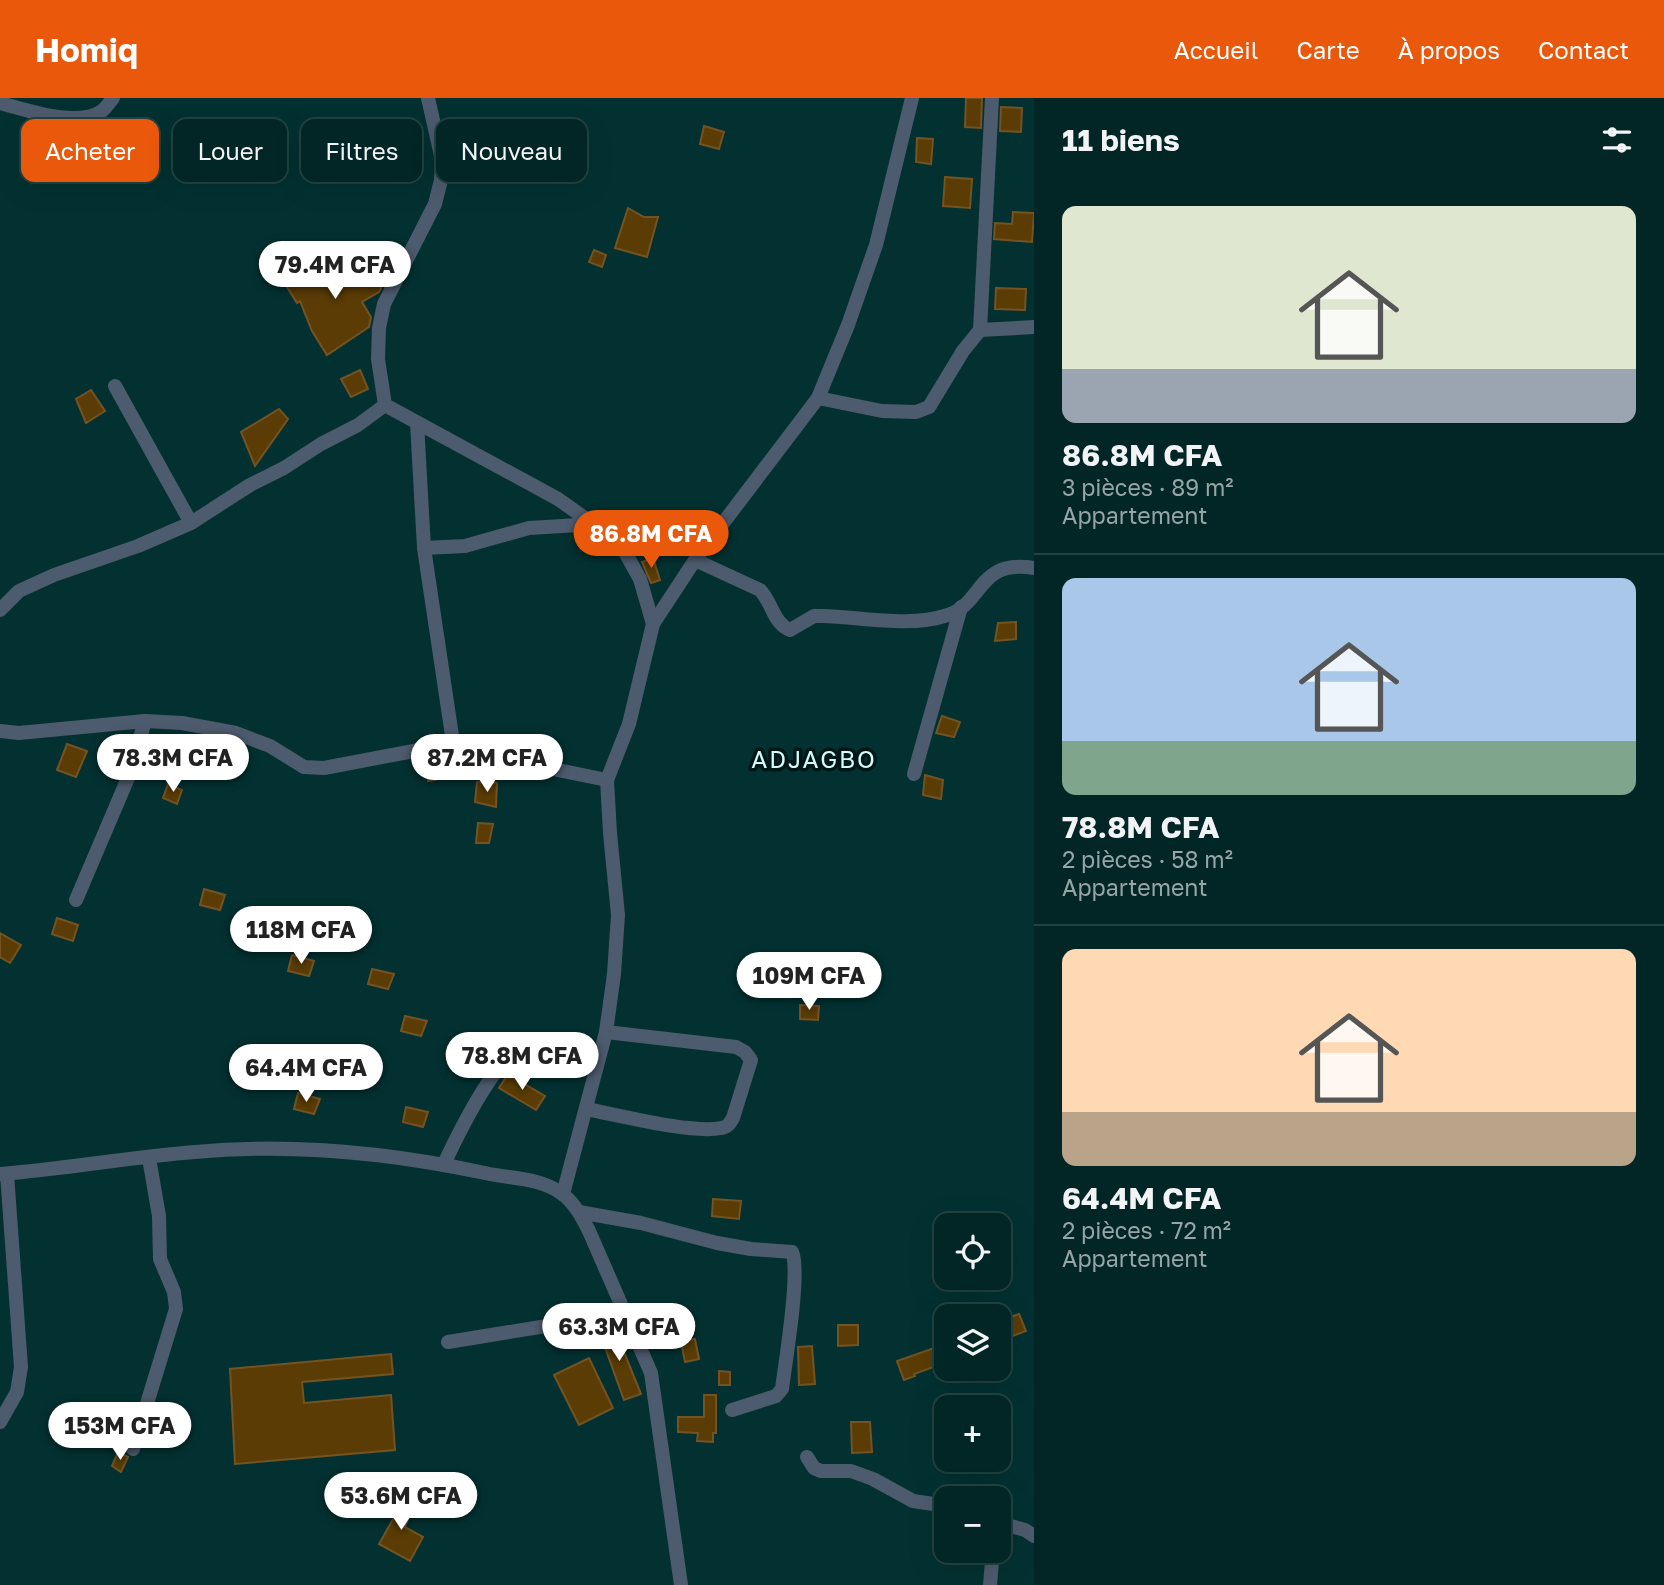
<!DOCTYPE html>
<html lang="fr">
<head>
<meta charset="utf-8">
<style>
	:root { --surface:#022525; --page:#103132; --text:#f1f3f6; --muted:#96a5a7; --line:#234242; --accent:#ea580c }
	body { margin:0; font-family:"Golos Text",sans-serif; background:var(--page); color:var(--text); height:100vh; display:flex; flex-direction:column; font-size:26px; white-space:nowrap }
	* { box-sizing:border-box; margin:0 }
	p { font-size:23px; color:var(--muted) }
	.icon { flex:none; width:38px; height:38px; fill:none; stroke:currentColor; stroke-width:2; stroke-linecap:round; stroke-linejoin:round }
	.map { position:relative; flex:1; overflow:hidden }
	.sheet { display:flex; flex-direction:column; background:var(--surface); width:630px }
	.sheet>* { flex:none }
	.banner { position:absolute; left:21px; top:21px; width:665px; height:63px; display:flex; gap:14px }
	.buttons { position:absolute; left:934px; top:1115px; display:grid; gap:14px }
	.buttons a { display:grid; place-items:center; width:77px; height:77px; border-radius:14px; background:var(--surface); box-shadow:0 7px 28px #0002,0 0 0 2px var(--line); font-size:35px }
	.price { position:absolute; translate:-50% -60px; padding:0 16px; border-radius:24px; background:#fff; color:#222; font-size:23px; line-height:46px; filter:drop-shadow(0 2px 4px #0008) }
	.price::after { content:''; position:absolute; left:50%; top:42px; width:21px; height:16px; margin-left:-10px; background:inherit; clip-path:polygon(0 0,100% 0,50% 100%) }
	.price.active { background:var(--accent); color:#fff }
	ul { padding:0; list-style:none }
	li { display:grid; align-content:center; gap:14px; height:371px; padding:0 28px }
	li+li { border-top:2px solid var(--line) }
	li span { display:grid; place-items:center; height:217px; border-radius:14px; color:#555 }
	li>.icon { margin-inline-start:auto }
	span .icon { width:126px; height:126px; fill:#fffc; stroke-width:1 }
	li b { font-size:30px }
	h2 { display:flex; justify-content:space-between; align-items:center; height:84px; padding:0 28px; font-size:30px }
	.chip { padding:0 24px; border-radius:14px; background:var(--surface); box-shadow:0 7px 28px #0002,0 0 0 2px var(--line); font-size:24px; line-height:63px }
	.chip.active { background:var(--accent); color:#fff }
	header { display:flex; align-items:center; gap:42px; box-sizing:border-box; height:98px; padding:0 35px; background:var(--accent); color:#fff }
	header strong { font-size:33px }
	nav { display:flex; gap:38px; margin-inline-start:auto; font-size:24px }
	main { display:flex; flex:1; min-height:0 }
	.map>svg:first-child { display:block }
	.building { fill:#5b3c05; stroke:#745323; stroke-width:2 }
	.lines { fill:none; stroke-linecap:round; stroke-linejoin:round }
	.minor { stroke:#4d5b6e; stroke-width:14 }
	.labels { text-anchor:middle; stroke-width:7; stroke-linejoin:round; paint-order:stroke }
	.quarter-label { font-size:24px; letter-spacing:2px; fill:#d4faf9; stroke:#001717 }
</style>
</head>
<body>
<header>
<strong>Homiq</strong>
<nav><a>Accueil</a><a>Carte</a><a>À propos</a><a>Contact</a></nav>
</header>
<main>
<div class="map">
<svg width="1034" height="1487" viewBox="0 0 1034 1487">
	<rect width="100%" height="100%" fill="#033131"/>
	<!-- building -->
	<g class="building">
		<polygon points="966,0 982,0 981,30 965,29"/>
		<polygon points="1001,9 1022,10 1021,34 1000,33"/>
		<polygon points="704,28 724,34 719,51 700,46"/>
		<polygon points="917,40 933,41 931,66 916,64"/>
		<polygon points="945,79 972,81 970,110 943,108"/>
		<polygon points="628,110 644,119 658,119 647,159 615,150"/>
		<polygon points="1013,114 1034,115 1032,144 994,141 995,125 1012,126"/>
		<polygon points="594,152 606,157 602,169 589,164"/>
		<polygon points="344,155 362,182 374,176 381,190 379,194 362,204 371,219 369,229 327,257 312,233 300,203 297,205 285,186"/>
		<polygon points="996,190 1026,191 1025,212 995,211"/>
		<polygon points="360,272 368,291 351,299 341,281"/>
		<polygon points="91,292 105,313 86,325 76,301"/>
		<polygon points="279,311 288,321 255,368 241,334"/>
		<polygon points="653,460 660,482 651,485 642,464"/>
		<polygon points="1016,524 1016,541 995,543 998,525"/>
		<polygon points="942,618 960,624 954,639 936,635"/>
		<polygon points="67,646 87,653 76,679 57,672"/>
		<polygon points="425,661 445,661 449,679 428,683"/>
		<polygon points="925,677 943,682 941,701 923,697"/>
		<polygon points="477,684 497,685 496,709 475,704"/>
		<polygon points="168,686 182,692 177,706 163,700"/>
		<polygon points="478,725 493,726 489,745 476,745"/>
		<polygon points="204,791 225,797 220,812 200,807"/>
		<polygon points="57,820 78,827 73,843 52,836"/>
		<polygon points="0,835 21,847 10,865 0,859"/>
		<polygon points="292,857 314,863 309,878 288,873"/>
		<polygon points="372,871 394,876 388,891 368,886"/>
		<polygon points="800,907 819,908 818,922 800,921"/>
		<polygon points="405,918 427,923 421,938 401,933"/>
		<polygon points="508,976 545,998 536,1012 499,990"/>
		<polygon points="298,995 320,1001 314,1016 294,1011"/>
		<polygon points="406,1009 428,1014 423,1029 403,1024"/>
		<polygon points="713,1101 741,1103 739,1121 712,1118"/>
		<polygon points="1019,1216 1026,1233 999,1243 999,1223"/>
		<polygon points="613,1227 641,1296 624,1302 598,1230"/>
		<polygon points="838,1227 858,1227 858,1247 838,1248"/>
		<polygon points="695,1241 699,1261 685,1264 681,1244"/>
		<polygon points="812,1248 815,1286 799,1287 798,1249"/>
		<polygon points="934,1250 939,1267 914,1276 915,1278 904,1282 897,1263"/>
		<polygon points="391,1256 393,1276 302,1284 304,1305 391,1297 395,1352 235,1366 230,1271"/>
		<polygon points="589,1260 613,1310 579,1327 554,1277"/>
		<polygon points="719,1273 730,1274 730,1287 719,1287"/>
		<polygon points="704,1297 716,1297 716,1335 713,1335 713,1344 697,1343 698,1335 678,1334 678,1319 704,1319"/>
		<polygon points="851,1324 870,1324 872,1354 852,1355"/>
		<polygon points="118,1354 128,1359 121,1374 112,1368"/>
		<polygon points="392,1400 413,1408 405,1429 423,1439 410,1463 379,1446 397,1414 388,1411"/>
	</g>
	<g class="lines">
		<!-- minor -->
		<g class="minor">
			<polyline points="428,0 442,62 441,82 435,106 384,206 379,230 378,261 385,307 558,401 620,445 640,481 653,526 629,626 607,682 610,735 618,817 614,876 606,934 563,1096"/>
			<path d="M0,5C28,12 76,30 102,13C106,10 110,4 113,0"/>
			<polyline points="980,232 1034,229"/>
			<polyline points="115,288 191,425"/>
			<polyline points="818,300 882,313 916,314 929,309 963,253 980,232 992,0"/>
			<polyline points="417,325 424,450 454,651"/>
			<polyline points="424,450 465,448 529,430 595,426"/>
			<path d="M695,462L760,492C772,504 773,525 790,532L814,518H822C863,519 908,530 948,517C984,505 977,461 1034,470"/>
			<polyline points="0,512 19,493 54,477 138,448 191,425 250,387 284,370 321,346 358,327 385,307"/>
			<polyline points="653,526 695,462 818,300 848,227 876,147 912,0"/>
			<polyline points="0,633 19,635 145,623 182,625 236,635 270,648 304,669 324,670 419,652 454,651 607,682"/>
			<polyline points="914,676 961,509"/>
			<polyline points="76,802 128,680 145,623"/>
			<path d="M586,1011C619,1017 691,1036 721,1030C728,1029 730,1025 733,1020L751,962L745,954L736,949L606,934"/>
			<path d="M444,1066C459,1034 491,968 520,949"/>
			<path d="M0,1076C65,1071 130,1059 195,1054C291,1045 391,1055 485,1075C511,1081 538,1079 561,1095C574,1104 582,1119 589,1133L651,1275L681,1487"/>
			<path d="M579,1114L641,1125L717,1145L751,1151L792,1154C801,1173 785,1266 782,1291L776,1298L732,1312"/>
			<polyline points="448,1244 626,1215"/>
			<polyline points="0,1324 17,1294 21,1269 7,1076"/>
			<polyline points="133,1351 176,1211 174,1194 160,1161 159,1118 149,1060"/>
			<polyline points="807,1359 814,1370 821,1373 851,1373 873,1381 913,1403 947,1408"/>
			<polyline points="999,1425 1025,1432 1034,1438"/>
			<polyline points="990,1487 993,1452"/>
		</g>
	</g>
	<g class="labels">
		<!-- quarter labels -->
		<g class="quarter-label">
			<text x="814" y="670">ADJAGBO</text>
		</g>
	</g>
</svg>
<div class="buttons">
<a><svg class="icon" aria-label="locate" viewBox="0 0 24 24"><circle cx="12" cy="12" r="6"/><path d="M12 2v4M12 18v4M2 12h4M18 12h4"/></svg></a>
<a><svg class="icon" aria-label="layers" viewBox="0 0 24 24"><path d="M12 4l9 5-9 5-9-5zM3 14l9 5 9-5"/></svg></a>
<a>+</a>
<a>−</a>
</div>
<b class="price" style="left:335px;top:203px">79.4M CFA</b>
<b class="price active" style="left:651px;top:472px">86.8M CFA</b>
<b class="price" style="left:173px;top:696px">78.3M CFA</b>
<b class="price" style="left:487px;top:696px">87.2M CFA</b>
<b class="price" style="left:301px;top:868px">118M CFA</b>
<b class="price" style="left:809px;top:914px">109M CFA</b>
<b class="price" style="left:522px;top:994px">78.8M CFA</b>
<b class="price" style="left:306px;top:1006px">64.4M CFA</b>
<b class="price" style="left:619px;top:1265px">63.3M CFA</b>
<b class="price" style="left:120px;top:1364px">153M CFA</b>
<b class="price" style="left:401px;top:1434px">53.6M CFA</b>
<div class="banner">
<a class="chip active">Acheter</a>
<a class="chip">Louer</a>
<a class="chip">Filtres</a>
<a class="chip">Nouveau</a>
</div>
</div>
<section class="sheet">
<h2>11 biens<svg class="icon" aria-label="filters" viewBox="0 0 24 24"><path d="M4 7h16M4 17h16"/><circle cx="9" cy="7" r="2"/><circle cx="15" cy="17" r="2"/></svg></h2>
<ul>
<li><span style="background:linear-gradient(#dfe7d0 75%,#9aa5b1 0)"><svg class="icon" aria-label="home" viewBox="0 0 24 24"><path d="M3 11l9-7 9 7M6 9v11h12V9"/></svg></span><div><b>86.8M CFA</b><p>3 pièces · 89 m²</p><p>Appartement</p></div></li>
<li><span style="background:linear-gradient(#a9c7e8 75%,#7fa58c 0)"><svg class="icon" aria-label="home" viewBox="0 0 24 24"><path d="M3 11l9-7 9 7M6 9v11h12V9"/></svg></span><div><b>78.8M CFA</b><p>2 pièces · 58 m²</p><p>Appartement</p></div></li>
<li><span style="background:linear-gradient(#ffd9b3 75%,#b9a48a 0)"><svg class="icon" aria-label="home" viewBox="0 0 24 24"><path d="M3 11l9-7 9 7M6 9v11h12V9"/></svg></span><div><b>64.4M CFA</b><p>2 pièces · 72 m²</p><p>Appartement</p></div></li>
</ul>
</section>
</main>
</body>
</html>
